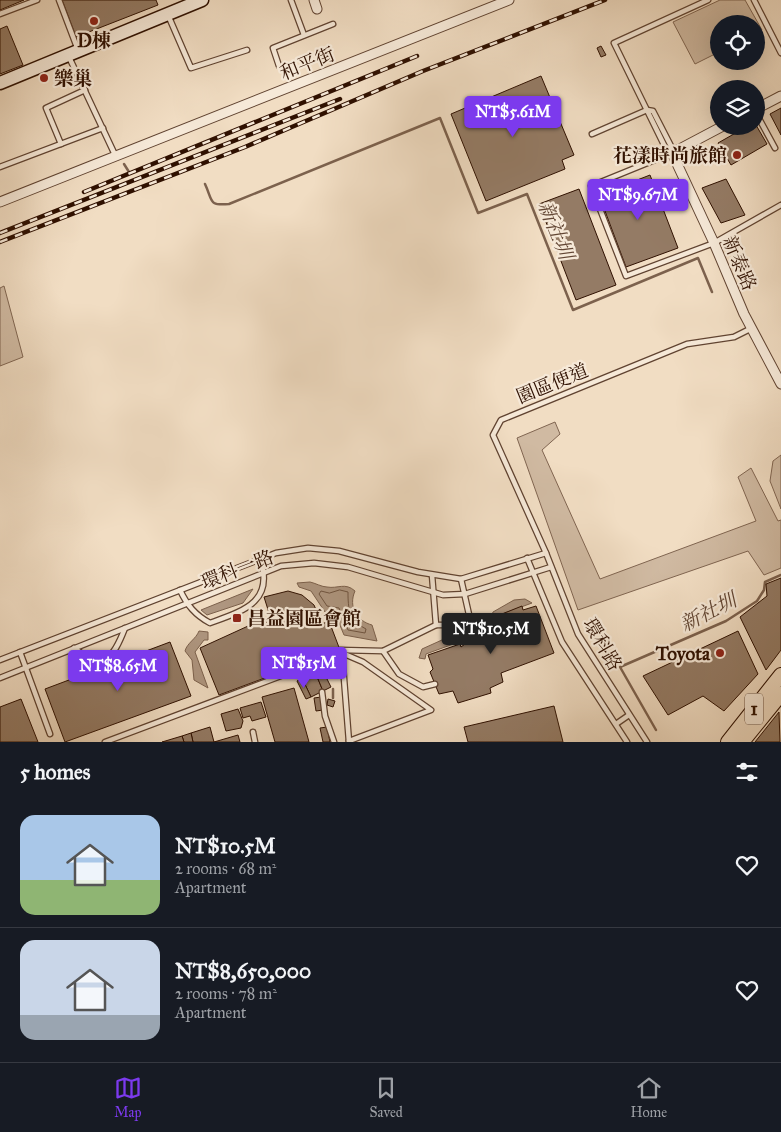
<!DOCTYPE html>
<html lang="en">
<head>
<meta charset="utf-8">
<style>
	:root { --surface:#171b24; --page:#20242c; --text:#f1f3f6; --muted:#9ea1a6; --line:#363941; --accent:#7c3aed }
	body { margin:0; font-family:"IM FELL Great Primer","Noto Serif TC",serif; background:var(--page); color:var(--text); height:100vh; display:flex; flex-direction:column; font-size:19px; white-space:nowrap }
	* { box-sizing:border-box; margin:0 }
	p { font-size:16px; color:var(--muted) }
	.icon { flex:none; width:28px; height:28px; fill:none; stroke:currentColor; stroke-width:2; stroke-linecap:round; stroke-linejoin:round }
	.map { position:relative; height:742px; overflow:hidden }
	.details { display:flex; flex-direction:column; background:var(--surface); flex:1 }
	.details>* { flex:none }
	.buttons { position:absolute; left:710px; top:15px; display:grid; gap:10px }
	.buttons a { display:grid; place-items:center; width:55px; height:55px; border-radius:50%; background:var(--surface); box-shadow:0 5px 20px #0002; font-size:25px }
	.price { position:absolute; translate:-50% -42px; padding:0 11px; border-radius:5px; background:var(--accent); color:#fff; font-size:16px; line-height:32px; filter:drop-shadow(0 1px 2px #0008) }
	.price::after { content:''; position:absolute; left:50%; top:30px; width:15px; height:11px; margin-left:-8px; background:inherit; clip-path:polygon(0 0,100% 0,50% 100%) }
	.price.selected { background:#222; color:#fff }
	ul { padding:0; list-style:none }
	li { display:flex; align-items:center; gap:15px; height:125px; padding:0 20px }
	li+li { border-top:1px solid var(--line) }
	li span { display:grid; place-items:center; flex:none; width:140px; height:100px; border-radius:15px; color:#555 }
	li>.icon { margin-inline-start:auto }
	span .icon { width:60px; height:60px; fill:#fffc; stroke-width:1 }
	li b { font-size:21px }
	h2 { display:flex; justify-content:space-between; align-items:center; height:60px; padding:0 20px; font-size:21px }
	.dock { display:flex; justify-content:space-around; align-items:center; height:70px; border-top:1px solid var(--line); background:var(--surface); font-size:14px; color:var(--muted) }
	.dock a { display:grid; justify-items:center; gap:2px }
	.dock .selected { color:var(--accent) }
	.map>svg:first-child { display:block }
	.green { fill:#d0baa2; stroke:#806551 }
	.water { fill:#af9781; stroke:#7c614d }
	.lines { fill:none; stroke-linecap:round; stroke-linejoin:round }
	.shore { stroke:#6f5440; stroke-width:1 }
	.stream { stroke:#7c614d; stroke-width:2.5 }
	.building { fill:#947b65; stroke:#2f1000 }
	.lane-casing { stroke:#604331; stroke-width:7 }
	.street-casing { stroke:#604331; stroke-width:11 }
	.secondary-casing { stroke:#2f1000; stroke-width:15 }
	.primary-casing { stroke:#2f1000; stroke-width:16 }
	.lane { stroke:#f6e9d8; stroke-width:4.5 }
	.street { stroke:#f6e9d8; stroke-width:9 }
	.secondary { stroke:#f6e9d8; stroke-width:12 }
	.primary { stroke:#f1ddc3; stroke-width:14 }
	.rail-casing { stroke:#2f1000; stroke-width:4.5 }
	.rail { stroke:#f6e9d8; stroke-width:2.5; stroke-dasharray:8; stroke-linecap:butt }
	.poi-dot { fill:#8f2418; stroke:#f6e9d8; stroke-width:2 }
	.labels { text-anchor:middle; stroke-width:4.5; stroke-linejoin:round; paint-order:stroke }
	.shield { fill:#f6e9d8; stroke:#6b5141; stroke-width:1 }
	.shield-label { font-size:18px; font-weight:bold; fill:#2f1000 }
	.poi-label { font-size:19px; font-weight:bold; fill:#2f1000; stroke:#f6e9d8; text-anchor:start }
	.street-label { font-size:19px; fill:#2f1000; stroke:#f6e9d8 }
	.water-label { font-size:20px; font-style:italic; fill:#624634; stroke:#f6e9d8 }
</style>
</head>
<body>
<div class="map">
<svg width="781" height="742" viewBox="0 0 781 742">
	<rect width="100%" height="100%" fill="#f1ddc3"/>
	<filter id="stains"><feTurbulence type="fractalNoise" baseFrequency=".004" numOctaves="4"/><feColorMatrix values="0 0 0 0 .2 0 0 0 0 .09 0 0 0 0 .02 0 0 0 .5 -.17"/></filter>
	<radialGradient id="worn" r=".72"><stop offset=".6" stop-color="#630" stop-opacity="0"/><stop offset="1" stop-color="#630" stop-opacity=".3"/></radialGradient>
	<!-- green -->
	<g class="green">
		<polygon points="720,0 745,0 762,30 756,33 756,24 719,24 719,52 695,64 673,22"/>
		<polygon points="4,286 23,357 0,366 0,288"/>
		<polygon points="555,422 560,434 542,450 600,579 756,521 738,477 751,468 778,521 781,520 781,568 764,575 748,551 578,610 517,438"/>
		<polygon points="781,455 781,509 770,481 773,461"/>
	</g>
	<!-- water -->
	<g class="water">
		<path d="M310,582C315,583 322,587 327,587C338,589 345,582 355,591C348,607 357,621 372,625L377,641L344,635L334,611L325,612L311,591L299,587L297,583Z"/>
		<polygon points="253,589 243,603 207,615 201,610"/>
		<polygon points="525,599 532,603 491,618 493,612 514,600"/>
		<polygon points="458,627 462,633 456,643 426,654 425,659 419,658 422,649 453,635"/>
		<path d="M199,631L208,632V640H204L195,652L208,688L194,680L192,660L185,651C187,643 196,639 199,631Z"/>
	</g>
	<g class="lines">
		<!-- shore -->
		<path class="shore" d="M340,590L348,592C348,609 349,620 366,629L365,633L348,630L339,608L327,606L319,594L321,591L329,593Z"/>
		<!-- stream -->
		<g class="stream">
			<polyline points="124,164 129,172"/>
			<path d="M205,184C213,201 208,206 229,204L440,118L478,213L527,194L573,310L698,258L712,292"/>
			<polyline points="333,689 333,698"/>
			<polyline points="656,730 620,667 726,621 757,601 764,590 765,582 781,575"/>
		</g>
	</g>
	<!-- building -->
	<g class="building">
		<polygon points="0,0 24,0 0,10"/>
		<polygon points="62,0 156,0 158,5 76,37"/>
		<polygon points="7,26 23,65 0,74 0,29"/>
		<polygon points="601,46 606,55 601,57 597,48"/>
		<polygon points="541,76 574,155 562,160 565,169 486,201 451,114"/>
		<polygon points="781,108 781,135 770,114"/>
		<polygon points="756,125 767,144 731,165 718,143 748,126"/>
		<polygon points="650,175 678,248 626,267 599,195"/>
		<polygon points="726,179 745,215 721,223 702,188"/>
		<polygon points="579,189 616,285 576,300 539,204"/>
		<polygon points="781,578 781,650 766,670 740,617 767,596 766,584"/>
		<polygon points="288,591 302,595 314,605 322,624 329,621 340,650 219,695 200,648 270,616 264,597"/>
		<polygon points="522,606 523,610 536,606 554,653 501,673 503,682 490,688 491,693 458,703 453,691 439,694 430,672 433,669 428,655 460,644 461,647 465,644 472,631 478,630 488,636 496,633 492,618"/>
		<polygon points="738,631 758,674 724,711 703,696 668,715 643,676"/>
		<polygon points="170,642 191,696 65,742 45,689"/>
		<polygon points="311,671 318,679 323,691 311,697 301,676"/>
		<polygon points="325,675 331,687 323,691 318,679"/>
		<polygon points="302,678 311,697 306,699 297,681"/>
		<polygon points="294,688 309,742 275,742 262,697"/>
		<polygon points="321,697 323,710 316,711 314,698"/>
		<polygon points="21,699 38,742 0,742 0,707"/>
		<polygon points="328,699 335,701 333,707 327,705"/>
		<polygon points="261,702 266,717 252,721 250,716 243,718 240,708"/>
		<polygon points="554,706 563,742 468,742 464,727"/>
		<polygon points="238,709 243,721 241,728 226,731 221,714"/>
		<polygon points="779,712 780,742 755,742"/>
		<polygon points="210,727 214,742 193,742 191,733"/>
		<polygon points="327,727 330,742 323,742 320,728"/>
		<polygon points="191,733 193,742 184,742 182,736"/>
		<polygon points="238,735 240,742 214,742"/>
		<polygon points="182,736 184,742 162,742"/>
	</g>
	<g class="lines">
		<!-- lane casing -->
		<g class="lane-casing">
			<g id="lane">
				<polyline points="59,0 78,50"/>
				<polyline points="291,0 304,35"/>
				<polyline points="754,0 781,53"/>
				<polyline points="0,14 37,0"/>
				<polyline points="168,15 191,68 247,50"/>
				<polyline points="69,57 116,157"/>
				<polyline points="279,66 273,48 333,24"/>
				<polyline points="647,110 653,111 671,146 671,152"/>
				<polyline points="756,113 775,148"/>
				<polyline points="592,134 647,110"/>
				<polyline points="61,144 46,108 85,90"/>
				<polyline points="672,153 591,186 626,276 714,243 781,205"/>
				<polyline points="672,153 666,149 614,43 708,0"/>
				<polyline points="0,167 103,128"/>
				<polyline points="527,558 562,642 627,742"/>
				<polyline points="432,575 436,625 454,625 470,619 461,579"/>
				<path d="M180,590C187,605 195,615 210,623C243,611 275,602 260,559"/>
				<path d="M74,648C104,671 113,659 125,628"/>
				<polyline points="340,650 383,651 436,625"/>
				<polyline points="383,651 399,674 423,687 435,684"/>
				<polyline points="20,652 50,734"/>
				<polyline points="342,653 349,742"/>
				<polyline points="0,660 276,553 308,548 339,551 418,572 461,579 546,553"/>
				<polyline points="0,678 281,566 314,563 348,567 443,595 465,594 551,567"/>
				<polyline points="322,692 325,716 334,742"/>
				<polyline points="616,724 629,715"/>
				<polyline points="253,732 255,742"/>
				<polyline points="105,742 342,653 363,662 431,710 349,741"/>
				<polyline points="647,742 578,634 546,553 493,435 501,420 687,344 734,337 752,328"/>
			</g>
		</g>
		<!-- street casing -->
		<g class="street-casing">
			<g id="street">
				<polyline points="314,0 317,9"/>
				<polyline points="756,109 781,96"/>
				<polyline points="723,126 672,153 714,243 744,314 781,384"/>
				<polyline points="0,202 509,0"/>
			</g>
		</g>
		<!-- secondary casing -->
		<g class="secondary-casing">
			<polyline id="secondary" points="0,83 202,0"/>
		</g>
		<!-- primary casing -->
		<g class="primary-casing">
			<g id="primary">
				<polyline points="728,742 781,675"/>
				<polyline points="742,742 781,694"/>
			</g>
		</g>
		<!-- lane -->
		<use href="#lane" class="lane"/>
		<!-- street -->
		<use href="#street" class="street"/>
		<!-- secondary -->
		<use href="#secondary" class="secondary"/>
		<!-- primary -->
		<use href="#primary" class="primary"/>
		<!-- rail casing -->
		<g class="rail-casing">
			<g id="rail">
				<polyline points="84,192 417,56"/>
				<polyline points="0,233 340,99"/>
				<polyline points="0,242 245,147 423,71 605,0"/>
			</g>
		</g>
		<!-- rail -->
		<use href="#rail" class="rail"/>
	</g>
	<!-- markers -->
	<g class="poi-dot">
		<circle cx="94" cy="21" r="5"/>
		<circle cx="44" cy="78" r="5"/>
		<circle cx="737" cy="155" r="5"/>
		<rect x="232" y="613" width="10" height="10" rx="2.5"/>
		<circle cx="720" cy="653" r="5"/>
	</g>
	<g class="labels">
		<!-- shield labels -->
		<rect class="shield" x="745" y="693.5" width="18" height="31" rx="4"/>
		<g class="shield-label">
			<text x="754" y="715">1</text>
		</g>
		<!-- poi labels -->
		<g class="poi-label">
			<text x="94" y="47" text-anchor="middle">D棟</text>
			<text x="54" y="85">樂巢</text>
			<text x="727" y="162" text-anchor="end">花漾時尚旅館</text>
			<text x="247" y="625">昌益園區會館</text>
			<text x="710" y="660" text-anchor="end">Toyota</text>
		</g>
		<!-- street labels -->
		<g class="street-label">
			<text transform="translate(307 63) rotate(-22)" y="7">和平街</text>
			<text transform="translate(740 263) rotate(67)" y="7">新泰路</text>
			<text transform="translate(552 383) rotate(-22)" y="7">園區便道</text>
			<text transform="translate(237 569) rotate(-21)" y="7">環科一路</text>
			<text transform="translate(603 644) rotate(60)" y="7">環科路</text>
		</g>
		<!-- water labels -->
		<g class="water-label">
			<text transform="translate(556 230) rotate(68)" y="7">新社圳</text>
			<text transform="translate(708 612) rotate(-27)" y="7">新社圳</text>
		</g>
	</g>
	<rect width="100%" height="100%" filter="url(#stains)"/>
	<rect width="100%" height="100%" fill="url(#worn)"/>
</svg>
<div class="buttons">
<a><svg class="icon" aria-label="locate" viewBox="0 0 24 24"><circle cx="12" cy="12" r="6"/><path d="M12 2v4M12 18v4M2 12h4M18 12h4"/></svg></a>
<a><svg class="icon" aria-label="layers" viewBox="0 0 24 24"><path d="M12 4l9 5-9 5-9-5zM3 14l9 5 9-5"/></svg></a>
</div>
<b class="price" style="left:513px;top:138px">NT$5.61M</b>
<b class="price" style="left:638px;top:221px">NT$9.67M</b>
<b class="price selected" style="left:491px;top:655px">NT$10.5M</b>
<b class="price" style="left:304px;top:689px">NT$15M</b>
<b class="price" style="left:118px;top:692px">NT$8.65M</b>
</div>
<section class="details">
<h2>5 homes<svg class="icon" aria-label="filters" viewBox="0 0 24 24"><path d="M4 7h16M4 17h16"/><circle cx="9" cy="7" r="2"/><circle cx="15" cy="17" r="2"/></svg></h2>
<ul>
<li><span style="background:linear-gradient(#a9c7e8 65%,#8fb573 0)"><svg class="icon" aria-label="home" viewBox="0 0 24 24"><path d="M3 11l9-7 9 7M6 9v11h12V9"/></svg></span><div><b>NT$10.5M</b><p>2 rooms · 68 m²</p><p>Apartment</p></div><svg class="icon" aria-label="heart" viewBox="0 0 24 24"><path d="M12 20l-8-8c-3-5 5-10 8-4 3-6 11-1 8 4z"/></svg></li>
<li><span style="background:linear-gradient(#c9d6e8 75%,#9aa5b1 0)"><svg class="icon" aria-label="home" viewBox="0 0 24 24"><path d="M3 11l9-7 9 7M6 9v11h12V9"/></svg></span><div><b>NT$8,650,000</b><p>2 rooms · 78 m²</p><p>Apartment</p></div><svg class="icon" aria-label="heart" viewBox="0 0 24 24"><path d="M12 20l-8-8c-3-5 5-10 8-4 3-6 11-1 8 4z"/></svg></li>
</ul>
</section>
<nav class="dock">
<a class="selected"><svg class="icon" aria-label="map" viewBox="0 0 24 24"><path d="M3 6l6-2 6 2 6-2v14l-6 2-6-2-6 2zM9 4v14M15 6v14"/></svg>Map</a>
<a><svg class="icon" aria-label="saved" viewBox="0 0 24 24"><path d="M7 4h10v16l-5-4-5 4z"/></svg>Saved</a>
<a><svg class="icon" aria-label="home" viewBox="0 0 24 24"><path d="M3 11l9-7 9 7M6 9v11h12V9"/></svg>Home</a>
</nav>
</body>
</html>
